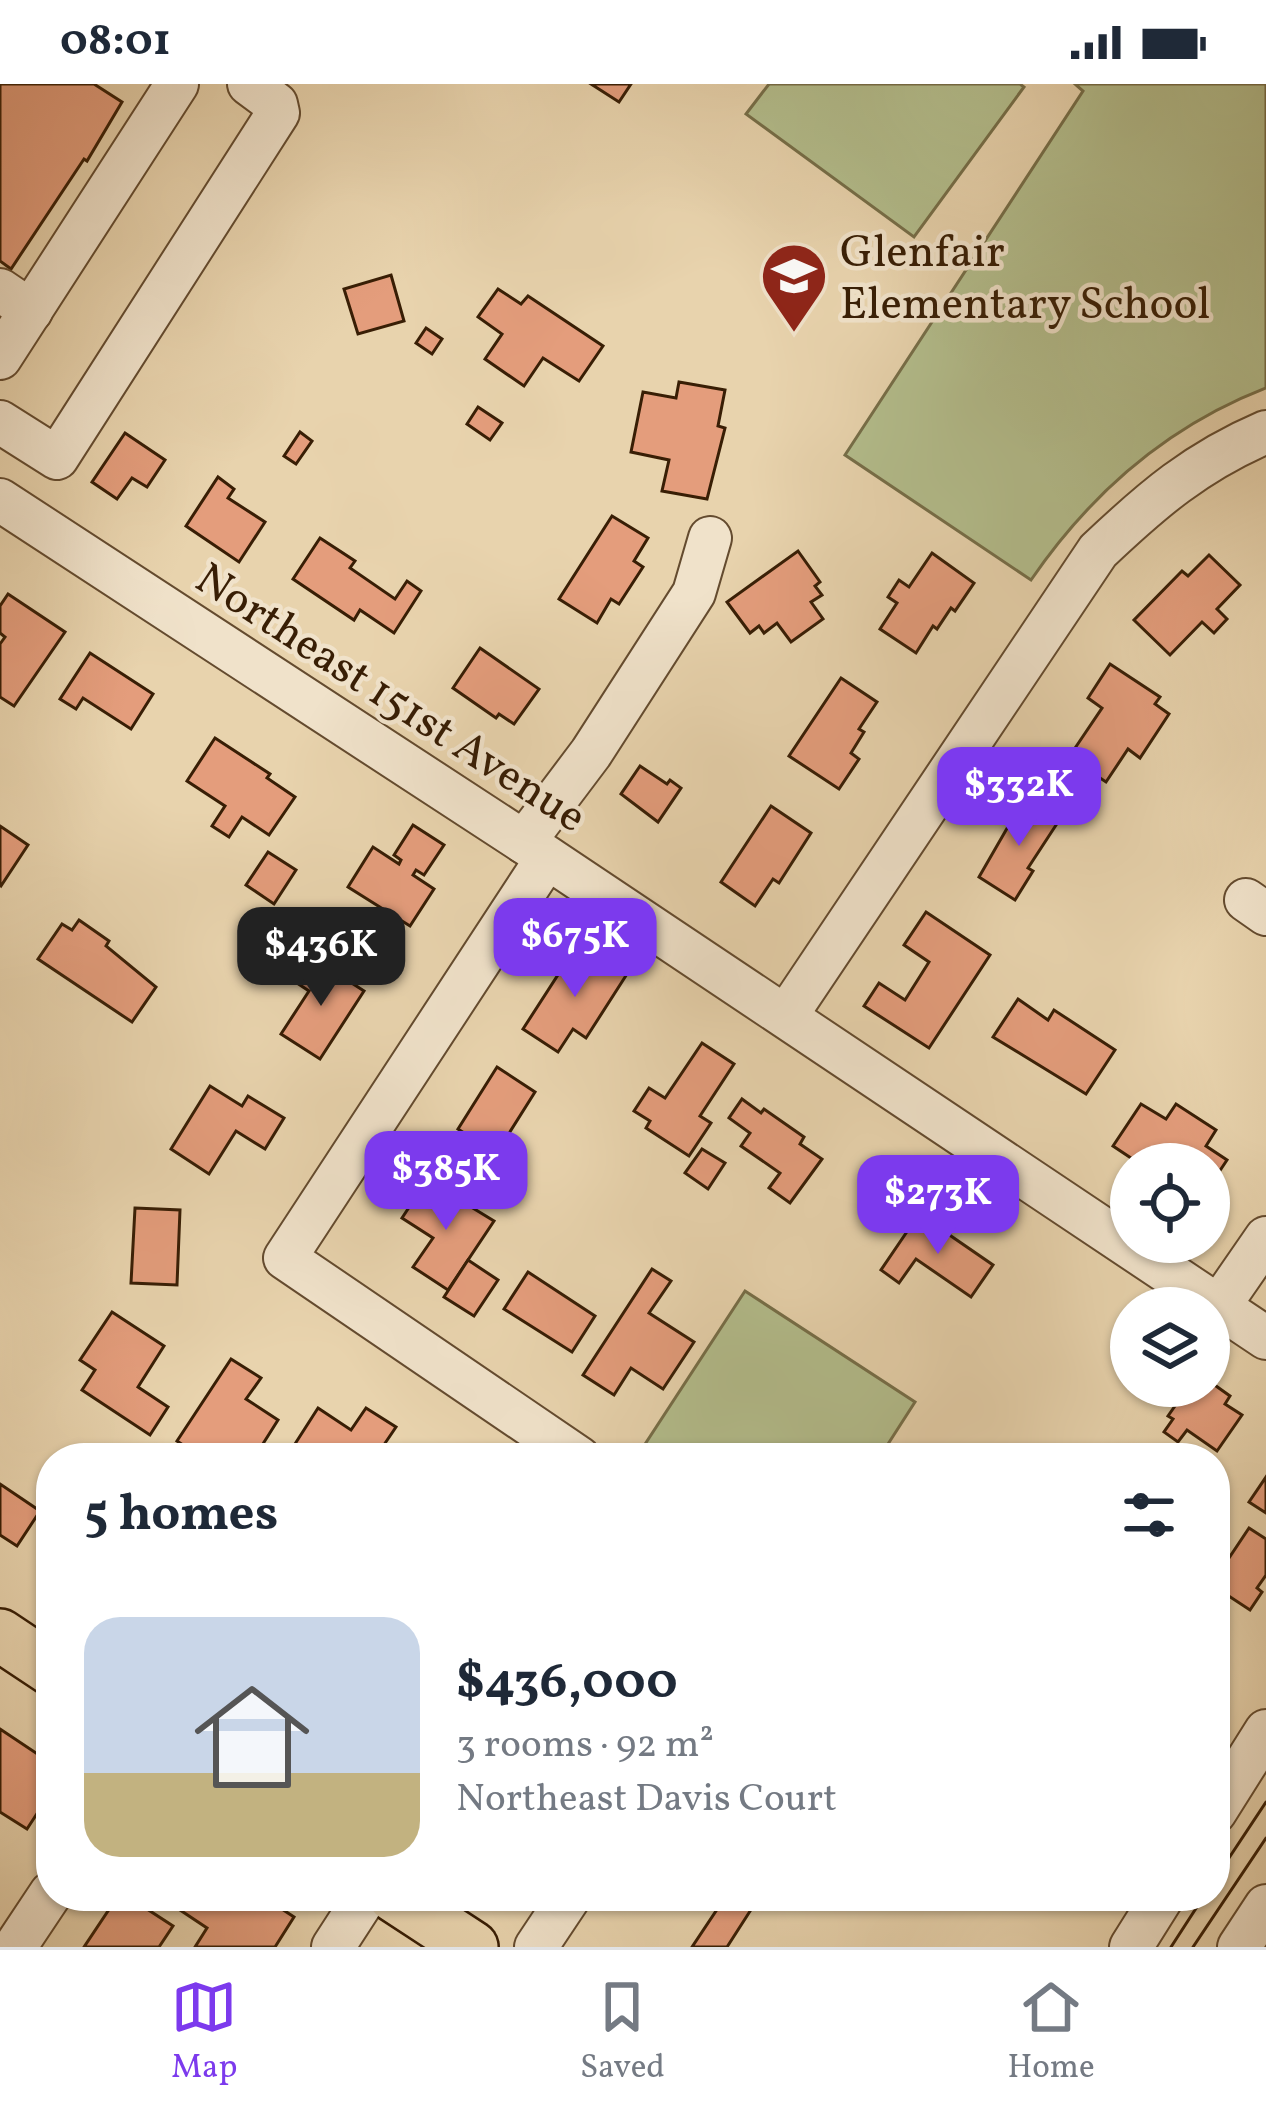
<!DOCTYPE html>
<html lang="en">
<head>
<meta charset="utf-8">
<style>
	:root { --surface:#fff; --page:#f6f6f7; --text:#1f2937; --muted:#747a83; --line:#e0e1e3; --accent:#7c3aed }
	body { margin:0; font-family:Vollkorn,serif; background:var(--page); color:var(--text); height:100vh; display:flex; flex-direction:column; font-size:45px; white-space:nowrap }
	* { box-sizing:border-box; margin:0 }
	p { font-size:39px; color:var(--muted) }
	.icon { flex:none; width:66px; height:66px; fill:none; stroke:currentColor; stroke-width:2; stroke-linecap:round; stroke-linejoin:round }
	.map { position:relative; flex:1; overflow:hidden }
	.side { position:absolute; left:36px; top:1359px; width:1194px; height:468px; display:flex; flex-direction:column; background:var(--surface); border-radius:48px; box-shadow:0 3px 9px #0004 }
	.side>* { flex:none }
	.fabs { position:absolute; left:1110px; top:1059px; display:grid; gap:24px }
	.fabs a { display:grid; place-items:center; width:120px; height:120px; border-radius:50%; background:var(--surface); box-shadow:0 3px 9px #0004; font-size:60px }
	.price { position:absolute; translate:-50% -102px; padding:0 27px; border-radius:24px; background:var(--accent); color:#fff; font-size:39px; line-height:78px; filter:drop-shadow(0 3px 6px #0008) }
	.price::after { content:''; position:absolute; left:50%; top:72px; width:36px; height:27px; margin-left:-18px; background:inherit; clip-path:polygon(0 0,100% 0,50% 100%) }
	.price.active { background:#222; color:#fff }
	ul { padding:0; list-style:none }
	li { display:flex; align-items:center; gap:36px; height:300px; padding:0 48px }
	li+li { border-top:3px solid var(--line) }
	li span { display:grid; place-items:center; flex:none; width:336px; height:240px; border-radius:36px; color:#555 }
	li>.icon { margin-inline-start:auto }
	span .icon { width:144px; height:144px; fill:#fffc; stroke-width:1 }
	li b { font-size:51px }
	h2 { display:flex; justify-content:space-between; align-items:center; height:144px; padding:0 48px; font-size:51px }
	.status { display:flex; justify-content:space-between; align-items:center; height:84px; padding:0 60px; background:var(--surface); direction:ltr }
	.status svg { height:33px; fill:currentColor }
	.menu { display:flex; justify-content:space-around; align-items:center; height:168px; border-top:3px solid var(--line); background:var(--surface); font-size:33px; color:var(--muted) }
	.menu a { display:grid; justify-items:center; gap:6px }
	.menu .active { color:var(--accent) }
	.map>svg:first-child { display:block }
	.green { fill:#b3bd8c; stroke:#766e48; stroke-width:3 }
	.building { fill:#e49d7c; stroke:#381e05; stroke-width:3 }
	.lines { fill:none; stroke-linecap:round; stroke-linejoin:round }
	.minor-casing { stroke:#644b2f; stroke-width:46 }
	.major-casing { stroke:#381e05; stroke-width:56 }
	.minor { stroke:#f0e2ca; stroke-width:42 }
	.major { stroke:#e8d3ad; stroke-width:51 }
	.tram { stroke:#381e05; stroke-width:3 }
	.labels { text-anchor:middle; stroke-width:9; stroke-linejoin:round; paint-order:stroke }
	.poi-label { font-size:45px; fill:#381e05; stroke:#f0e2ca; text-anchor:start }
	.street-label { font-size:45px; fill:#381e05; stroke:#f0e2ca }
</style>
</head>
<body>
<div class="status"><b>08:01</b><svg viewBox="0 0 49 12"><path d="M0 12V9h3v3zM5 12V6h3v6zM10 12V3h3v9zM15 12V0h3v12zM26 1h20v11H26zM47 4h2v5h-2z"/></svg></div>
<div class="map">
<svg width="1266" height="1863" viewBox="0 0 1266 1863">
	<rect width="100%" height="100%" fill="#e8d3ad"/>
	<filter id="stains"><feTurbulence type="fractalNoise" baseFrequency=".00167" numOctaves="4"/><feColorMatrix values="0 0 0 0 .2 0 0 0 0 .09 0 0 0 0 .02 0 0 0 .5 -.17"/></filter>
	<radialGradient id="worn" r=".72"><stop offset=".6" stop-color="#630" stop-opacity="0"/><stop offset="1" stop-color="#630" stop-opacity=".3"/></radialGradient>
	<!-- green -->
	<g class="green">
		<polygon points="769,0 1020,0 1024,3 914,153 746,30"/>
		<path d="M1075,0H1266V304C1168,342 1090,410 1031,496L845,371L1083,7Z"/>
		<polygon points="745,1207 915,1318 879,1374 636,1374"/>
	</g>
	<!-- building -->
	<g class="building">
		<polygon points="0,0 94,0 122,18 87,77 84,75 11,185 0,177"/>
		<polygon points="591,0 631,0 619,18"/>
		<polygon points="391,191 404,237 358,250 344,205"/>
		<polygon points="498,205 521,220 528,212 603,262 579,297 543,274 524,302 485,275 502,250 478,233"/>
		<polygon points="426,244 442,255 432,270 416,259"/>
		<polygon points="679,298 725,306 718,342 725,344 707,415 662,407 669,376 631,368 643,308 676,314"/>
		<polygon points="478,323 502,339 490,356 467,340"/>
		<polygon points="300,348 312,357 296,380 284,372"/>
		<polygon points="125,349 165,376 147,403 132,394 117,415 92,398"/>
		<polygon points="218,393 234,405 228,414 265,438 239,478 186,442"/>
		<polygon points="612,432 648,454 634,477 643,483 619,520 611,515 597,539 559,515"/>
		<polygon points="320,454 355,477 350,484 395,515 407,497 421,507 394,549 360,526 354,536 293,495"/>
		<polygon points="798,467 820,498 815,502 822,511 811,518 823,535 791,558 777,539 764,549 759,542 750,549 727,518"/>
		<polygon points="932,469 974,499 955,527 951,524 937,545 933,542 916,569 880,545 897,519 888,513 899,496 909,503"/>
		<polygon points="1209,471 1240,501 1217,525 1227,535 1214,549 1202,538 1170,571 1134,536 1182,487 1188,492"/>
		<polygon points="8,510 65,548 14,622 0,613 0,560 5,553 0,549 0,522"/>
		<polygon points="480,564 539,605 514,640 499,630 496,634 453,604"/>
		<polygon points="90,569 153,610 131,645 83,614 76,625 60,615"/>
		<polygon points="1110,580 1160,613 1155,620 1169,630 1140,674 1128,665 1106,698 1069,673 1102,624 1088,614"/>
		<polygon points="841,594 877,618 859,645 864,648 851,669 859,675 839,705 789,672"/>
		<polygon points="215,654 270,690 267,694 295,713 269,751 242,733 229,753 212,742 225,722 187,697"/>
		<polygon points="640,682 667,700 670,696 681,704 658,738 621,710"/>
		<polygon points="1025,713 1060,735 1028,784 1033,787 1015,816 979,793"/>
		<polygon points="771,722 811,749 779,799 773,795 755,822 721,798"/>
		<polygon points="413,741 444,761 424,791 416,786 413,791 434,805 410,842 348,803 373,763 399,780 401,776 394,771"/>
		<polygon points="0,742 28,761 1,802 0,801"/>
		<polygon points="268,768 296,786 274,820 246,801"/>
		<polygon points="926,828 990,871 929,964 864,922 879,899 905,916 929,878 904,861"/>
		<polygon points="79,836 109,857 106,862 156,903 132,938 38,875 62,840 72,846"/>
		<polygon points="587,864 627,890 586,954 573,945 558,968 523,945 565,880 573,886"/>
		<polygon points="313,874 364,907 320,975 281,950 309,907 297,899"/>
		<polygon points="1018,915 1048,936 1054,926 1115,966 1086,1010 993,953"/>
		<polygon points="702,959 734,980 700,1032 711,1039 689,1072 646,1044 650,1037 634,1027 649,1004 665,1014"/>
		<polygon points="497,983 535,1008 496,1070 458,1045"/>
		<polygon points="210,1002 242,1022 248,1012 284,1034 265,1065 236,1047 209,1090 171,1065"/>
		<polygon points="742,1015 761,1029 764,1025 804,1053 800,1060 822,1075 790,1119 769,1104 780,1089 741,1062 750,1049 729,1034"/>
		<polygon points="1141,1020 1166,1035 1176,1020 1216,1046 1206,1062 1227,1076 1209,1103 1209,1080 1140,1080 1113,1062"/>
		<polygon points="702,1065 725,1079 708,1105 685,1089"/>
		<polygon points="427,1096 494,1137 448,1206 413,1183 433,1154 402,1134"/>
		<polygon points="135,1124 180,1126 177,1201 131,1199"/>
		<polygon points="919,1130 993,1181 971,1213 916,1175 899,1199 881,1186"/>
		<polygon points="468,1176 498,1196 474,1232 444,1213"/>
		<polygon points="652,1185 671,1197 649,1229 694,1258 663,1305 631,1284 614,1311 583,1291"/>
		<polygon points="528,1188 595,1232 572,1268 504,1225"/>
		<polygon points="112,1228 164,1262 138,1303 168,1323 150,1351 82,1306 95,1286 80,1276"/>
		<polygon points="231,1275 261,1294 246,1315 278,1336 254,1374 227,1374 208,1362 201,1373 177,1357"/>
		<polygon points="1209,1297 1230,1312 1225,1320 1242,1331 1217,1367 1187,1346 1178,1358 1164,1348 1173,1335 1168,1332 1189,1302 1209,1302"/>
		<polygon points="318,1324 351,1346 366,1324 396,1343 375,1374 286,1374"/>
		<polygon points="1266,1393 1266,1429 1249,1418"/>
		<polygon points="0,1400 40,1427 17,1462 0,1451"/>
		<polygon points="1249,1444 1266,1455 1266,1491 1257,1504 1262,1508 1250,1526 1215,1503 1215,1495"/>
		<polygon points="0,1645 51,1679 51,1708 27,1745 0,1728"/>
		<polygon points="118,1812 127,1812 173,1842 159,1863 84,1863"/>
		<polygon points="159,1812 262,1812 294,1833 275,1863 195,1863 207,1844"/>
		<polygon points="726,1812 741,1812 754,1821 727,1863 692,1863"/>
	</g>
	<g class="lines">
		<!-- minor casing -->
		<g class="minor-casing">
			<g id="minor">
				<polyline points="0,206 31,227"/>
				<polyline points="0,274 177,0"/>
				<polyline points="0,338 57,374 278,29 276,20 249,0"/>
				<polyline points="0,416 524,758 1266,1254"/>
				<polyline points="524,758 591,669 694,509 710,454"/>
				<polyline points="547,774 285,1174 579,1374"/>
				<polyline points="1246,816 1266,830"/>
				<path d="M786,932L1098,467C1153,415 1196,378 1266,348"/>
				<polyline points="1219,1222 1266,1154"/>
				<polyline points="1215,1728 1266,1647"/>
				<polyline points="15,1863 51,1809"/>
				<polyline points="333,1863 366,1812"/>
				<polyline points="536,1863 570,1812"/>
				<polyline points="1131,1863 1163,1812"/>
				<polyline points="1239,1863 1266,1822"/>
			</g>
		</g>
		<!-- major casing -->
		<g class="major-casing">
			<g id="major">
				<polyline points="0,1551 51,1585"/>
				<polyline points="394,1812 472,1863"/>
			</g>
		</g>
		<!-- minor -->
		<use href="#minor" class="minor"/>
		<!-- major -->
		<use href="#major" class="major"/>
		<!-- tram -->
		<g class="tram">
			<polyline points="1215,1795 1266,1718"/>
			<polyline points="1171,1863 1204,1812"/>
			<polyline points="1193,1863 1266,1754"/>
		</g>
	</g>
	<!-- icons -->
	<defs>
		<g id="school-pin" transform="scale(3.45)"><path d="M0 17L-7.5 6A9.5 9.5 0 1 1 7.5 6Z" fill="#8f2418" stroke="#f0e2ca"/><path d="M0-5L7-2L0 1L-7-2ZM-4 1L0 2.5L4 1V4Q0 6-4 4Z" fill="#fff"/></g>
	</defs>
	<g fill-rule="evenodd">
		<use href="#school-pin" x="794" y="192"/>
	</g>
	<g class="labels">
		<!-- poi labels -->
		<g class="poi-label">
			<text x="840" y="182">Glenfair<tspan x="840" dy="52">Elementary School</tspan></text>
		</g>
		<!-- street labels -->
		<g class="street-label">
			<text transform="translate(392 612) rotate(33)" y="16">Northeast 151st Avenue</text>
		</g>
	</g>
	<rect width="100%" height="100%" filter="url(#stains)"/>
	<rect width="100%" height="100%" fill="url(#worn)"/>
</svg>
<div class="fabs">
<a><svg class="icon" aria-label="locate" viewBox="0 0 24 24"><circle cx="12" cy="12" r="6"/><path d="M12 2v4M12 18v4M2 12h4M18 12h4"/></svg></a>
<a><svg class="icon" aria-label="layers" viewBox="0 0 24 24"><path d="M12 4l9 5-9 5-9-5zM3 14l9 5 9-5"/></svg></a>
</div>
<b class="price" style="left:1019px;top:765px">$332K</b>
<b class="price" style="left:575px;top:916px">$675K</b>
<b class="price active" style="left:321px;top:925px">$436K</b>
<b class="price" style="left:446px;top:1149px">$385K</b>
<b class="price" style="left:938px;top:1173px">$273K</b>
<section class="side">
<h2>5 homes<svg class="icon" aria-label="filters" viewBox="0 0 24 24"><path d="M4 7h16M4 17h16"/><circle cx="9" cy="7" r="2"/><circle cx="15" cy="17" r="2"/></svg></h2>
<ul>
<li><span style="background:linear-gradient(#c9d6e8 65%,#c2b280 0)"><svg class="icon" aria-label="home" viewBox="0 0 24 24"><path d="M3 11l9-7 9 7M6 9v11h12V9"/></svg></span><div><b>$436,000</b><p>3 rooms · 92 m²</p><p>Northeast Davis Court</p></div></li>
</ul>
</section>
</div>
<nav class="menu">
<a class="active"><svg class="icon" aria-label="map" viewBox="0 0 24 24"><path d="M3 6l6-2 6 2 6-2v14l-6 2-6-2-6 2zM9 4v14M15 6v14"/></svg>Map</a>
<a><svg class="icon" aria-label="saved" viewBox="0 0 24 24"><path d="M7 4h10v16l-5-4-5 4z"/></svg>Saved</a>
<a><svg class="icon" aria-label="home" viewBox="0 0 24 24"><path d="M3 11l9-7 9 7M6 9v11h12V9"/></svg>Home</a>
</nav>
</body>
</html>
